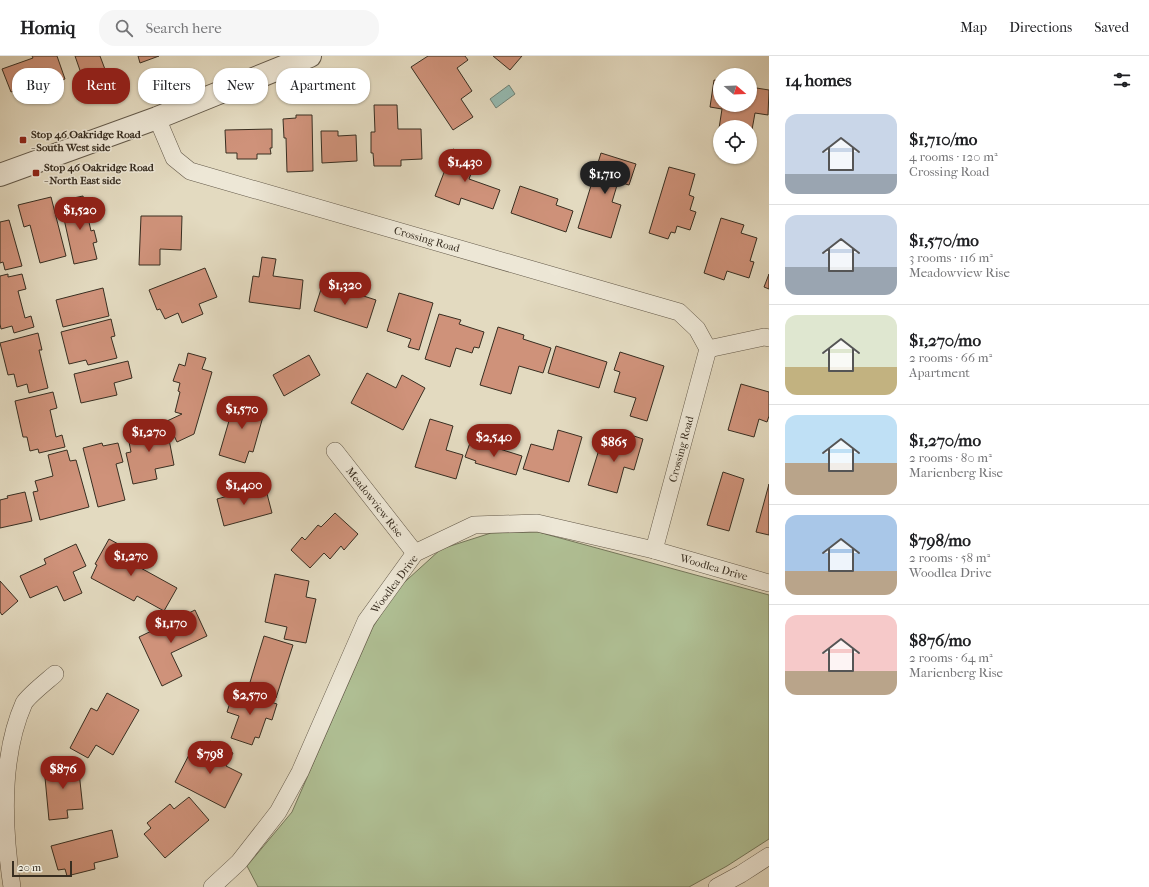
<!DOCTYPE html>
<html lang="en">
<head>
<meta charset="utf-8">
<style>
	:root { --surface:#fff; --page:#f6f6f6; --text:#202124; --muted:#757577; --line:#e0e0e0; --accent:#8f2418 }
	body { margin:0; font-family:"IM FELL French Canon",serif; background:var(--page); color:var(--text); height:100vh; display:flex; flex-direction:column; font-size:15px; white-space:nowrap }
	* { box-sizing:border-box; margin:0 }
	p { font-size:13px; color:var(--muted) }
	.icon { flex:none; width:22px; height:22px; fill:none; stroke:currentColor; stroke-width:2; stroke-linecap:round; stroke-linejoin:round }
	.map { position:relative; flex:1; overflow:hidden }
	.details { display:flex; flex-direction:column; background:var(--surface); width:380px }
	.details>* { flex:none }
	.top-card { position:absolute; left:12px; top:12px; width:380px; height:36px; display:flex; gap:8px }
	.needle { width:26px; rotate:109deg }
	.fabs { position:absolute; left:713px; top:12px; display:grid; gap:8px }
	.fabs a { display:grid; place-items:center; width:44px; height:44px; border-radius:50%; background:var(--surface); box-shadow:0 1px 3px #0004; font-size:20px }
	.scale { position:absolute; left:12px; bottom:10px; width:60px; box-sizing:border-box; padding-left:4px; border:2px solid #382e21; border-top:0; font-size:11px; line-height:14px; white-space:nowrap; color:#382e21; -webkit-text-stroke:3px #ede7d6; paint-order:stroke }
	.price { position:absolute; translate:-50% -34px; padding:0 9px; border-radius:14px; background:var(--accent); color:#fff; font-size:13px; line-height:26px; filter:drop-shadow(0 1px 2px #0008) }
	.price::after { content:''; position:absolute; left:50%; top:24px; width:12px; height:9px; margin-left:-6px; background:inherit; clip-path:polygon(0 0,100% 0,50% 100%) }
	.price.current { background:#222; color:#fff }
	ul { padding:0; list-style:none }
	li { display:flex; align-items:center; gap:12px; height:100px; padding:0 16px }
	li+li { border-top:1px solid var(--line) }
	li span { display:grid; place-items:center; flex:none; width:112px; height:80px; border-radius:12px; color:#555 }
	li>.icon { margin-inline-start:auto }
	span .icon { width:48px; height:48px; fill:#fffc; stroke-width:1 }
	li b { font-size:17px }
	h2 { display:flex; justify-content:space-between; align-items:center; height:48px; padding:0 16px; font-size:17px }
	.pill { padding:0 14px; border-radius:16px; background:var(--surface); box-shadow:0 1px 3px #0004; font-size:14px; line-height:36px }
	.pill.current { background:var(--accent); color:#fff }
	header { display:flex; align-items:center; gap:24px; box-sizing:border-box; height:56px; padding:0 20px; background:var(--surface); border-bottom:1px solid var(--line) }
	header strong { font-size:19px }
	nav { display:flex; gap:22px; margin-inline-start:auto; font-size:14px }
	.search { width:280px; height:36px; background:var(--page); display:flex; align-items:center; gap:10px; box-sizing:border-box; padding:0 14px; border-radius:16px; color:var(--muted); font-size:15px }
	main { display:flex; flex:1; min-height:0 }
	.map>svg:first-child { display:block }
	.green { fill:#b0c095; stroke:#74775b }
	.water { fill:#95bbb2; stroke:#708378 }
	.building { fill:#cf927a; stroke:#382e21 }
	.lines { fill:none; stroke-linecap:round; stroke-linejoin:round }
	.minor-casing { stroke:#635949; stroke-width:18 }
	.tertiary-casing { stroke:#635949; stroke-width:24 }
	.minor { stroke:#ede7d6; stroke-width:17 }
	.tertiary { stroke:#ede7d6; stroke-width:22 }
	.poi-dot { fill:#8f2418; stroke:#ede7d6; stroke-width:1.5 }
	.labels { text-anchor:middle; stroke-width:3; stroke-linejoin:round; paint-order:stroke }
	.poi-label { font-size:11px; font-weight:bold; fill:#382e21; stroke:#ede7d6; text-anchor:start }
	.street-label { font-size:11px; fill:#382e21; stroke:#ede7d6 }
</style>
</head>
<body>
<header>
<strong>Homiq</strong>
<div class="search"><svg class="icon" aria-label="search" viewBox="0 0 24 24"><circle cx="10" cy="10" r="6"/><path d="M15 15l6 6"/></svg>Search here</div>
<nav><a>Map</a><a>Directions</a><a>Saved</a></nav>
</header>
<main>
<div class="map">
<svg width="769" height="831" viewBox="0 0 769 831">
	<rect width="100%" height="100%" fill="#e3dac0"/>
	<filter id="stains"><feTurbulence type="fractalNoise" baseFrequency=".005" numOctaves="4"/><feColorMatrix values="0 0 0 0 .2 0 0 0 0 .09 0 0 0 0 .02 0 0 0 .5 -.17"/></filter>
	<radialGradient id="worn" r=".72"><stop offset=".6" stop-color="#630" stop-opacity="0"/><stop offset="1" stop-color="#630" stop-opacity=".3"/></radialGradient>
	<!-- green -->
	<polygon class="green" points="538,476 769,539 769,783 727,810 689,831 258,831 247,810 292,756 373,571 397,533 441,493 491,477"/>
	<!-- water -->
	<polygon class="water" points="509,29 515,38 496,52 490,43"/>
	<!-- building -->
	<g class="building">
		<polygon points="32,0 57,0 65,23 43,31 40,25 11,36 2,13 33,2"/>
		<polygon points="75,0 100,0 106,16 83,23"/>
		<polygon points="138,0 159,0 140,7"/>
		<polygon points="428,0 465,0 468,4 457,12 472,35 461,43 473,61 453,74 411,11"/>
		<polygon points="493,0 522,0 510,14"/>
		<polygon points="714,24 720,25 720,49 750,49 750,31 769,34 768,59 755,57 750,85 750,71 720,71 720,80 718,79 722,53 710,51"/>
		<polygon points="374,49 397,49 398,73 421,73 422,103 401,104 401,110 374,110 373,97 371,97 371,76 375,76"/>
		<polygon points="296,59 312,59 313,115 287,116 286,82 284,82 283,63 296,62"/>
		<polygon points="272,73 272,92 270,92 271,98 257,98 257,103 237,103 237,97 226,97 225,74"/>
		<polygon points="321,75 338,75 338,80 356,79 357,105 322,107"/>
		<polygon points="453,93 477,102 469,123 500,134 493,153 461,142 459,149 435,140"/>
		<polygon points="601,97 636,108 629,129 618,126 612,146 621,149 611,182 578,172"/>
		<polygon points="669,111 695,118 689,139 694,141 690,154 696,156 690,174 677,170 675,177 671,176 668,183 649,177"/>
		<polygon points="520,130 558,143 556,149 573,155 566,176 511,157"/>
		<polygon points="83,140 91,175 94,174 97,186 93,187 97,203 74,208 64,163 69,162 64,144"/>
		<polygon points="51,141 66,200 40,207 30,169 24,171 18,149"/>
		<polygon points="141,160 182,160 181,194 160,193 160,209 139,209"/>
		<polygon points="721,162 744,169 741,177 757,182 750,205 754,206 749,222 727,215 724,224 704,217"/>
		<polygon points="9,164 22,210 5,214 3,206 0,207 0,166"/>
		<polygon points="262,201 276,203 273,220 303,224 300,253 249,246 253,220 259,221"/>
		<polygon points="205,212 217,241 199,248 203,258 182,267 178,257 165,263 160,253 157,254 149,234"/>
		<polygon points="8,218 8,221 22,218 26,233 18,235 25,262 31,260 34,271 14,277 12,270 1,273 0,268 0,220"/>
		<polygon points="769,218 769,233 764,231"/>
		<polygon points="323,227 376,244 367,272 314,255"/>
		<polygon points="103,232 109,260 63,271 56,244"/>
		<polygon points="399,237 433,247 419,294 408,291 411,283 387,275"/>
		<polygon points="439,258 461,264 459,268 484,276 479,292 474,291 472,297 456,292 450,311 425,303"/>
		<polygon points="111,263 115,280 111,281 117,302 88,309 86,304 69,308 61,276"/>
		<polygon points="498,271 524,279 523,283 551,292 543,317 519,310 511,338 480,329"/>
		<polygon points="38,277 42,294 39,294 48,332 29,337 27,328 17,331 14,318 8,319 0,287"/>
		<polygon points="556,290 607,306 599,332 548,317"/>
		<polygon points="620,296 664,310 647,365 630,360 636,342 614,336 620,316 614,314"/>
		<polygon points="188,297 206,302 202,313 212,316 194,378 177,386 167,365 182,358 175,356 180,336 178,335 180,327 173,325 179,308 185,310"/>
		<polygon points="309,299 320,319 284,340 273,319"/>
		<polygon points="128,305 132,322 114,327 117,339 81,347 74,318"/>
		<polygon points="367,317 396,332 402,319 425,332 403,374 351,347"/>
		<polygon points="741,328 769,336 769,360 767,366 759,363 754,381 728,374"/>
		<polygon points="53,336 57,352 50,354 56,381 62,379 65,391 39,397 38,393 30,395 27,381 23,381 15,345"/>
		<polygon points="236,341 266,350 253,396 249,395 245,407 219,399"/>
		<polygon points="430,363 453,370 446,394 463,399 456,423 415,411"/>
		<polygon points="166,368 174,409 155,413 157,423 133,428 126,397 131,396 127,376"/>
		<polygon points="558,374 582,381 569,426 523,413 531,388 553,394"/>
		<polygon points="628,378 643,383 634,414 624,411 617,437 588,429 602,384 624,391"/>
		<polygon points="471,384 522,400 516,419 475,407 476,405 465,401"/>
		<polygon points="102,387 103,390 118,387 123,406 116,408 125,444 98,451 83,392"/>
		<polygon points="67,394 70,405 76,404 89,451 40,464 33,436 38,435 35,425 53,420 48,399"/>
		<polygon points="723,416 744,423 729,475 707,469"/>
		<polygon points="769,428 769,479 756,476"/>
		<polygon points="265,430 272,457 224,470 217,443"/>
		<polygon points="25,436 32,465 0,472 0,444 8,442 7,440"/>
		<polygon points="335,457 358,478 344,494 341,490 330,503 324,497 310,512 291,494 302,481 305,484 318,469 321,471"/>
		<polygon points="109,483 133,496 128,505 177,532 164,555 137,540 134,545 91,522 97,509 95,508"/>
		<polygon points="76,488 86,510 73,516 82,537 64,545 57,530 30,542 20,520 46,508 44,503"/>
		<polygon points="275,518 309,525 306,541 316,543 306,587 284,583 287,571 265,566"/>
		<polygon points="0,525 18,545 2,559 0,556"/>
		<polygon points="195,554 207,580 171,597 182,620 162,630 139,581"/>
		<polygon points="264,580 293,589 276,642 248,633"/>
		<polygon points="234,634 277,648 272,664 266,662 259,682 255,681 252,689 231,682 239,660 227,656"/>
		<polygon points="107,637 139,654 113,699 96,689 88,702 70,692 91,652 97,655"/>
		<polygon points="210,685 233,697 226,710 242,718 225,752 175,726 192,693 203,699"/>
		<polygon points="78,707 83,753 67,754 68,762 49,764 44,711"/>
		<polygon points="189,741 209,764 165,802 144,778 151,772 147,767 170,748 174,753"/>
		<polygon points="112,774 118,801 94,807 95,813 67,820 65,813 58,814 51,790"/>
	</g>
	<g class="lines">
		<!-- minor casing -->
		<g class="minor-casing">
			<g id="minor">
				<polyline points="157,62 174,102 190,115 679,256 697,273 708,293 654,494"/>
				<polyline points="708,293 764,281 769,282"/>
				<polyline points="335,395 415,497"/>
				<path d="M12,831C3,771 0,701 24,647C29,639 47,625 55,618"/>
				<polyline points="212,831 239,806 278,756 300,716 366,565 415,497 474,469 537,467 654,494 769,527"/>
				<polyline points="717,831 741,818 769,800"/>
			</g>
		</g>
		<!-- tertiary casing -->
		<g class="tertiary-casing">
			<polyline id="tertiary" points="0,119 157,62 310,0"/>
		</g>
		<!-- minor -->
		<use href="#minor" class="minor"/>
		<!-- tertiary -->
		<use href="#tertiary" class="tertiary"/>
	</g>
	<!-- markers -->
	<g class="poi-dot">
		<rect x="19" y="80" width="8" height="8" rx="2"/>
		<rect x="32" y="113" width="8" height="8" rx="2"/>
	</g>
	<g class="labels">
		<!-- poi labels -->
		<g class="poi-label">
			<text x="31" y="82">Stop 46 Oakridge Road<tspan x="31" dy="13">- South West side</tspan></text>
			<text x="44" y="115">Stop 46 Oakridge Road<tspan x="44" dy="13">- North East side</tspan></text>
		</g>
		<!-- street labels -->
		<g class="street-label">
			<text transform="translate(427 183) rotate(16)" y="4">Crossing Road</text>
			<text transform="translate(681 393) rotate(-75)" y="4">Crossing Road</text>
			<text transform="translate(375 446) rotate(52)" y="4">Meadowview Rise</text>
			<text transform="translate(714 511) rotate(16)" y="4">Woodlea Drive</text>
			<text transform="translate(394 528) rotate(-53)" y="4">Woodlea Drive</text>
		</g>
	</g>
	<rect width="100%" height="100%" filter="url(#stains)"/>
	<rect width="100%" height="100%" fill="url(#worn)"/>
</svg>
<div class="fabs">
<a><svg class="needle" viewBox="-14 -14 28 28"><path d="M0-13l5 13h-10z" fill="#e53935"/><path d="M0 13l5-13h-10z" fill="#757577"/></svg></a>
<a><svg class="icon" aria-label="locate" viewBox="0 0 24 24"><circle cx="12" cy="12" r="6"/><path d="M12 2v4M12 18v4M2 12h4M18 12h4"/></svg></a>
</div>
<div class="scale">20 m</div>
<b class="price" style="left:465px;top:127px">$1,430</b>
<b class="price current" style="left:605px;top:139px">$1,710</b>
<b class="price" style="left:80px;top:175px">$1,520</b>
<b class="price" style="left:345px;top:250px">$1,320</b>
<b class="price" style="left:242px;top:374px">$1,570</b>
<b class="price" style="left:149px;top:397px">$1,270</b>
<b class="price" style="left:494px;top:402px">$2,540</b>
<b class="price" style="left:614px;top:407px">$865</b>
<b class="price" style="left:244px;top:450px">$1,400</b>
<b class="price" style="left:131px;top:521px">$1,270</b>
<b class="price" style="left:171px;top:588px">$1,170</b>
<b class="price" style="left:250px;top:660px">$2,570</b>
<b class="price" style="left:210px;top:719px">$798</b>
<b class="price" style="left:63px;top:734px">$876</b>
<div class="top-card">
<a class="pill">Buy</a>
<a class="pill current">Rent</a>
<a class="pill">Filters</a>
<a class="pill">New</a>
<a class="pill">Apartment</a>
</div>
</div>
<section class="details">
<h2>14 homes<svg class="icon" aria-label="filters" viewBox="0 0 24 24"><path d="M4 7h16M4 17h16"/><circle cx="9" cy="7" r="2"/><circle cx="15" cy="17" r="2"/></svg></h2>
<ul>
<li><span style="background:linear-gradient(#c9d6e8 75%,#9aa5b1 0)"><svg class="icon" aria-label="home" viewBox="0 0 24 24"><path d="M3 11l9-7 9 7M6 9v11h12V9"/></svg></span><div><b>$1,710/mo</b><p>4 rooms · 120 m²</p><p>Crossing Road</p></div></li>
<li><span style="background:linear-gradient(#c9d6e8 65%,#9aa5b1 0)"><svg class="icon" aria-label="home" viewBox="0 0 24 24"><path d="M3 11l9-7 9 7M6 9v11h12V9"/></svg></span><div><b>$1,570/mo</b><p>3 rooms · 116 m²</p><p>Meadowview Rise</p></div></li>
<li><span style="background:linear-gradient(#dfe7d0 65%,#c2b280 0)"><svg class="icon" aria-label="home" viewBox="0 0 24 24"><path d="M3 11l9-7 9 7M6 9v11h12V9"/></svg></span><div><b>$1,270/mo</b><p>2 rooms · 66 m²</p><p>Apartment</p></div></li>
<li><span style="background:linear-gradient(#bfe0f5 60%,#b9a48a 0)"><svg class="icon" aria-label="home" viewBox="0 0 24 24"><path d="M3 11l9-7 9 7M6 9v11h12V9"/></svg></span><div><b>$1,270/mo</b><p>2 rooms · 80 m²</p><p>Marienberg Rise</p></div></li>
<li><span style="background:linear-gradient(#a9c7e8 70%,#b9a48a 0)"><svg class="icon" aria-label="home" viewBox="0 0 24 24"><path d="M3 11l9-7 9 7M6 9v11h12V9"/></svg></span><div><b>$798/mo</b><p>2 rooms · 58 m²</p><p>Woodlea Drive</p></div></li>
<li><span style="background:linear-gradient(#f6c9c9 70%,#b9a48a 0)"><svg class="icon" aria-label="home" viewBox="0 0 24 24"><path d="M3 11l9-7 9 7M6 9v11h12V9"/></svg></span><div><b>$876/mo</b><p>2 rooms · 64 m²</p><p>Marienberg Rise</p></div></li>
</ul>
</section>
</main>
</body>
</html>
